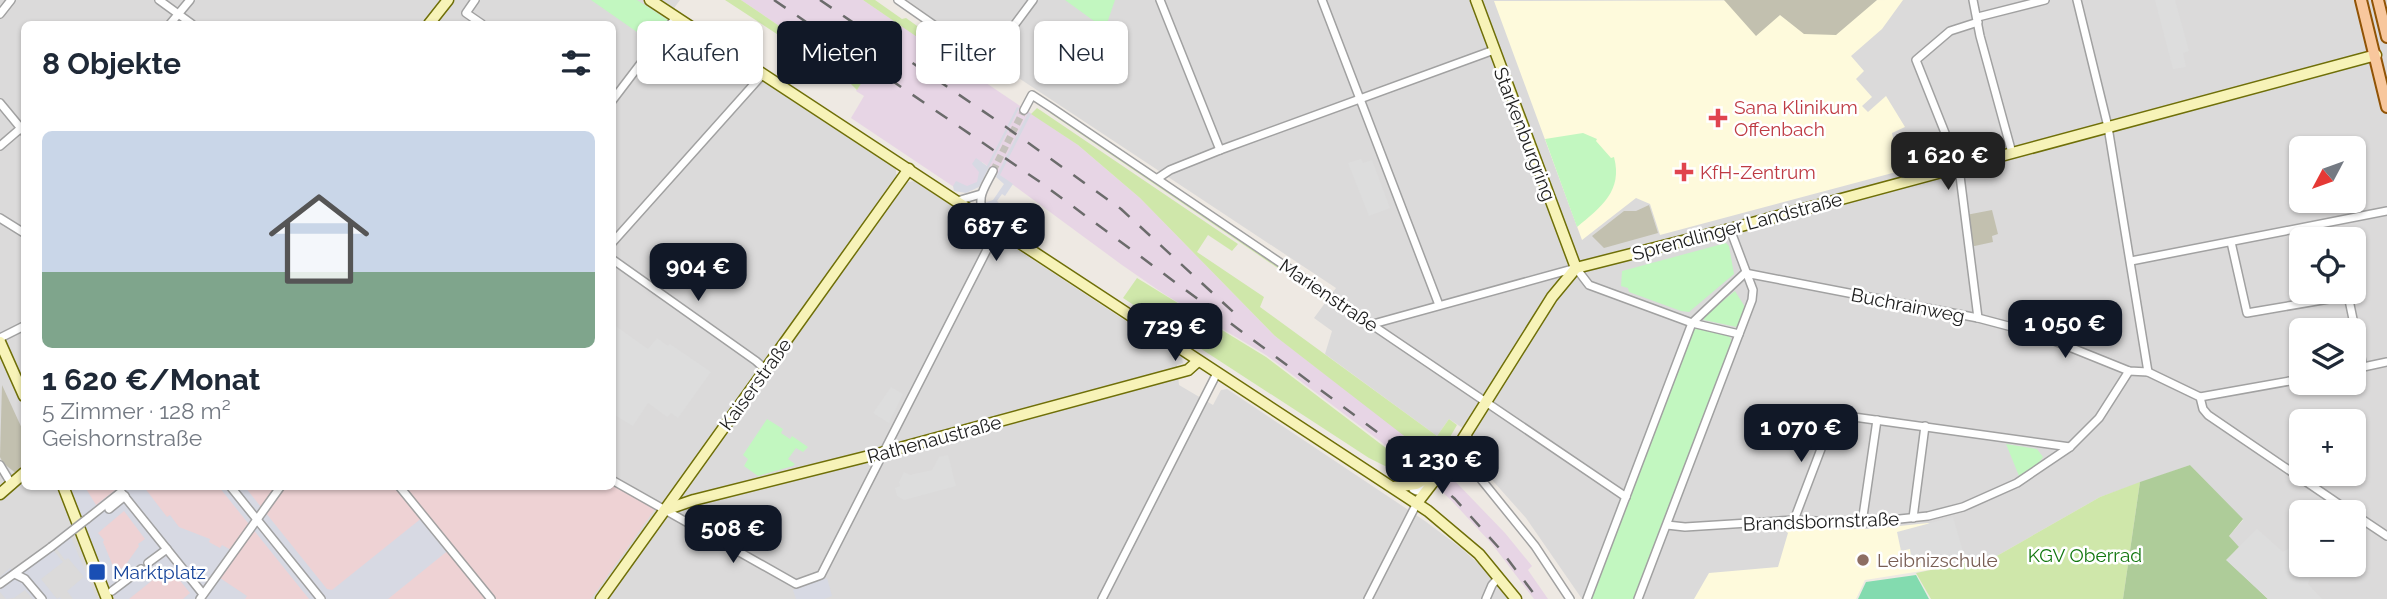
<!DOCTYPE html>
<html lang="de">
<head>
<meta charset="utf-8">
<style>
	:root { --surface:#fff; --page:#f2f2f3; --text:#1f2937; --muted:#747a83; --line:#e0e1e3; --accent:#111827 }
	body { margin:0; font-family:Raleway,sans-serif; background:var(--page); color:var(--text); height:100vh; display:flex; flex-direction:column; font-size:26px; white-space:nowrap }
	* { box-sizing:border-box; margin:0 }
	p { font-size:23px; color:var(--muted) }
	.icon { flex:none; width:38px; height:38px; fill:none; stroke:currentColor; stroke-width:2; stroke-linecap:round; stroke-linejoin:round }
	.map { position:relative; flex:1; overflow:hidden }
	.details { position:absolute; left:21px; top:21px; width:595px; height:469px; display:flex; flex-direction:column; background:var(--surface); border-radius:10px; box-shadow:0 2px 5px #0004 }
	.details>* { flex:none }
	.hud { position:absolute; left:637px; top:21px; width:665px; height:63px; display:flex; gap:14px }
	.needle { width:46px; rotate:229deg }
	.controls { position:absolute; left:2289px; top:136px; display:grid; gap:14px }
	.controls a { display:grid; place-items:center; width:77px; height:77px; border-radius:10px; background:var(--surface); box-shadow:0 2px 5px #0004; font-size:35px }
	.price { position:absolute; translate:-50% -60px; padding:0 16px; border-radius:14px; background:var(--accent); color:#fff; font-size:23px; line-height:46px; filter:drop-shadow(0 2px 4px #0008) }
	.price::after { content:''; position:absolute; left:50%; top:42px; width:21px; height:16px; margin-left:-10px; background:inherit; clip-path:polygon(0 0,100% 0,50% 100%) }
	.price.on { background:#222; color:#fff }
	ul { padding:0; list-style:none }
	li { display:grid; align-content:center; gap:14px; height:371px; padding:0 21px }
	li+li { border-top:2px solid var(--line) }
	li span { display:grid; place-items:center; height:217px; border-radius:10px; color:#555 }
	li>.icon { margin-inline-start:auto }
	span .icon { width:126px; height:126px; fill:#fffc; stroke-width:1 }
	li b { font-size:30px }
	h2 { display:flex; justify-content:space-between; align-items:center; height:84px; padding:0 21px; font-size:30px }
	.pill { padding:0 24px; border-radius:10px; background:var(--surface); box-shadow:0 2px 5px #0004; font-size:24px; line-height:63px }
	.pill.on { background:var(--accent); color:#fff }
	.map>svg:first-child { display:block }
	.residential { fill:#dbdada; fill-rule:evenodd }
	.commercial { fill:#eed2d4 }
	.industrial { fill:#e7d5e5 }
	.education { fill:#fefadc }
	.construction { fill:#c2c0af }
	.grass { fill:#cfe7aa }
	.forest { fill:#aecc99 }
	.park { fill:#c2f7c0 }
	.pitch { fill:#83dbaf }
	.parking { fill:#ddd }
	.plaza { fill:#d7d9e3; fill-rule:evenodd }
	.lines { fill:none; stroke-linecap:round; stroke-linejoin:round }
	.street-tunnel { stroke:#c4c0bb; stroke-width:7; stroke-dasharray:7 3.5; stroke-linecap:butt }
	.street-casing { stroke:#a1a1a1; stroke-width:10 }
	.secondary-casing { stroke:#6f6f08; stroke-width:13 }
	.primary-casing { stroke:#915305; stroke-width:14 }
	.street { stroke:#fff; stroke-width:7 }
	.secondary { stroke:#f7f3b8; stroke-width:10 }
	.primary { stroke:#f8c79d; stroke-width:10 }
	.rail { stroke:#6b6b6b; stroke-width:2.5; stroke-dasharray:14 14; stroke-linecap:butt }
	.street-bridge-casing { stroke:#a1a1a1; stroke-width:10; stroke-linecap:butt }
	.street-bridge { stroke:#fff; stroke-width:7 }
	.health-dot { fill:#e0444e; stroke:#fff; stroke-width:2.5 }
	.education-dot { fill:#8d6e63; stroke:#fff; stroke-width:2.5 }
	.transit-dot { fill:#1a4fb4; stroke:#fff; stroke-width:2.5 }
	.labels { text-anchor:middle; stroke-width:5; stroke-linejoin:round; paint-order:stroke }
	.health-label { font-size:19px; fill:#be3a42; stroke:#fff; text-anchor:start }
	.street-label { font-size:19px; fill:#1d1d1d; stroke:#fff }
	.park-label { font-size:19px; fill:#12770f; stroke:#fff }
	.education-label { font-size:19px; fill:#785e54; stroke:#fff; text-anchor:start }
	.transit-label { font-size:19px; fill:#164399; stroke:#fff; text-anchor:start }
</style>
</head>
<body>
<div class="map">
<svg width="2387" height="599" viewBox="0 0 2387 599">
	<rect width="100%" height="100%" fill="#eee9e3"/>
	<!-- residential -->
	<g class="residential">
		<path d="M0,0H680L667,18L896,168V174L909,182L914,181L983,226L986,235L999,243L1003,240L1182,358L1183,363L1177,365L1179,385L1213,405L1221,390L1227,389L1425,521L1461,548L1491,575L1511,599H0ZM24,24H612V486H24Z"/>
		<path d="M907,0H2387V599H2268L2229,536L2243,520L2190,465L2100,497L1995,557L1866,578L1854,599H1582L1526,518L1485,472L1475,452L1476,437L1449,419L1437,436L1325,354L1332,331L1314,318L1336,288L987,57ZM2301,149H2354V201H2301ZM2301,240H2354V292H2301ZM2301,331H2354V383H2301ZM2301,422H2354V474H2301ZM2301,513H2354V565H2301Z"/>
	</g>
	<!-- commercial -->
	<polygon class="commercial" points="613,485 655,509 591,599 115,599 68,487"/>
	<!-- industrial -->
	<polygon class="industrial" points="741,0 863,0 1078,145 1140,198 1275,336 1426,451 1505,533 1532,566 1528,570 1548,599 1534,599 1492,544 1451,500 1413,466 1266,355 1164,294 1122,265 982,162 981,175 978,182 972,187 957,189 851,118 864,96 856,91 862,82"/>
	<!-- education -->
	<g class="education">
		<polygon points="1903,0 1882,29 1851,56 1864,71 1856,79 1872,97 1862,106 1868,112 1886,96 1905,127 1892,133 1900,171 1660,235 1650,204 1636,198 1582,240 1494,1"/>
		<polygon points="1928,523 1936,527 1947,567 1865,580 1856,599 1694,599 1709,573 1778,567 1788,533 1783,529 1871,529"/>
	</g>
	<!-- construction -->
	<g class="construction">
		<polygon points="1724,0 1877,0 1836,35 1804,34 1780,15 1756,36"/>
		<polygon points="1649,205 1658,233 1604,248 1592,236 1624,211 1636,211"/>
		<polygon points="1992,210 1998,234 1992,236 1993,242 1970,247 1966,215"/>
		<polygon points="2,385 24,433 24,467 17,474 3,463 0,457"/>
	</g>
	<!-- grass -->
	<g class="grass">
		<polygon points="725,0 741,0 862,82 857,90 847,80"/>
		<polygon points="863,0 875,0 902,19 906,18 969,63 964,69"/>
		<polygon points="1037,108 1238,244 1232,251 1208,235 1197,252 1264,297 1260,307 1437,436 1449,419 1457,425 1439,456 1434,459 1275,336 1140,198 1078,145 1031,114"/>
		<polygon points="1051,112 1331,301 1329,303 1050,113"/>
		<polygon points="1137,278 1266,357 1411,467 1416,474 1407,477 1369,458 1123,298"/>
		<polygon points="2140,482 2123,599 1931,599 1916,573 1995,557 2100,497"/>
	</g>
	<!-- forest -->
	<polygon class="forest" points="2190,465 2243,519 2229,536 2239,547 2227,560 2268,599 2123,599 2140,482"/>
	<!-- park -->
	<g class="park">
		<polygon points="591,0 637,0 711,48 698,67 687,77 670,55"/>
		<polygon points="1065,0 1115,0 1105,29"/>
		<path d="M1583,133L1597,139L1596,141L1611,158L1614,157C1623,191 1601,207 1577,227L1545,139Z"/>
		<polygon points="1726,243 1729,246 1734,274 1689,312 1681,311 1629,292 1628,288 1621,286 1622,271"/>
		<polygon points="1735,291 1745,307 1737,327 1704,320 1704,316"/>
		<polygon points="1700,328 1729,335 1732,342 1634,599 1591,599 1694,329"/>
		<polygon points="767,419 783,429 781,433 790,439 792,436 808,447 803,452 796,448 788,459 795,464 793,466 758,476 744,466 748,459 743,455"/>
		<polygon points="2006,444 2037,449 2043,457 2038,464 2019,476"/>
	</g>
	<!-- pitch -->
	<polygon class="pitch" points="1916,575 1929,599 1858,599 1866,582"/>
	<!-- parking -->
	<g class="parking">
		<polygon points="2155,0 2175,0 2189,51 2183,53 2186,67 2173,69"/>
		<polygon points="1361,159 1363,163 1372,160 1390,208 1369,216 1348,163"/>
		<polygon points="613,324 648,349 657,338 668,346 670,344 711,372 678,418 671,413 667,417 648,403 633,426 613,414"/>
		<polygon points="891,387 903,394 889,423 873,413"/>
		<polygon points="948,455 956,486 904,500 897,496 895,488 900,486 899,482 904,472 910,475 932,470 939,457"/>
		<polygon points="1953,517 1964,555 1951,557 1952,565 1933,568 1931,561 1912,564 1910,549 1901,551 1897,532"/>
		<polygon points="2257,529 2283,552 2298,543 2301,547 2301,565 2316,565 2308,584 2322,599 2268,599 2226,560"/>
	</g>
	<!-- plaza -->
	<g class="plaza">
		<polygon points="1017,107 1019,108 979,187 966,193 954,191 953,186 956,181 967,186 977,182 979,172 972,164 976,158 987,166"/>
		<polygon points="1028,113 1031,114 1000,175 1013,184 1005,196 1002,194 997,201 1000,204 992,215 984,203 993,200 1004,184 996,177"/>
		<path d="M68,487H85L96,505L119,487H144L167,517L170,515L179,527L210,539L209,542L220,548L222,545L235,552L217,576L247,596L245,599H183L190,593L169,567L129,599H115ZM124,511L145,539L138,544L139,546L124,567L118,570L113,566L103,542L104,540L98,533Z"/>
		<polygon points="219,487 245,487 327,589 332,590 423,517 450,549 388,599 309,599"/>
		<polygon points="67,528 97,599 73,599 67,591 84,577 68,558 65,560 51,541"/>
		<polygon points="49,545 63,562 41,579 57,599 60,597 61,599 33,599 25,590 14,598 6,599 0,592 0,577 10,568 14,573"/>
		<polygon points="827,578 832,596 824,599 796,599 793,590"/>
	</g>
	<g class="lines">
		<!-- street-tunnel -->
		<polyline class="street-tunnel" points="993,171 1024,110"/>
		<!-- street casing -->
		<g class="street-casing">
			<g id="street">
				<polyline points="159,0 192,24"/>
				<polyline points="475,0 466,13 482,24"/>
				<polyline points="898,0 987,62 1033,0"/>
				<polyline points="1160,0 1220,150"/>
				<polyline points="1322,0 1439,305"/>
				<polyline points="1973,0 1980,36 2012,153"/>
				<polyline points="2077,0 2108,127 2148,372"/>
				<polyline points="0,14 11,0"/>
				<polyline points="1978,17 2045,0"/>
				<polyline points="170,24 190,0"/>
				<polyline points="612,101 676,17"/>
				<polyline points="0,103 24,132"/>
				<polyline points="1024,110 1032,95 1052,108 1626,497"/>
				<polyline points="0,146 21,128"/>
				<polyline points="1158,178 1170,170 1220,150 1494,50"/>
				<polyline points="957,201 981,194"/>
				<polyline points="0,218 24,233"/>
				<path d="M985,219C976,196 983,191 993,171"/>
				<polyline points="2231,242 2247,313 2346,296 2349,300 2363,367"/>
				<polyline points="612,243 763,74"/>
				<polyline points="612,259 756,361 766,370"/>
				<polyline points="2131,261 2387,211"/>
				<polyline points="1978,318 1959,168 1916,60 1950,31 1978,22"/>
				<polyline points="1373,324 1576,268 1589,285 1692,323 1739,334"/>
				<polyline points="0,338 24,326"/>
				<polyline points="2354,369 2387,362"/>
				<polyline points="2200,397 2301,379"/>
				<polyline points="1467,433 1476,473 1535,546 1570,599"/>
				<polyline points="1447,464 1462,466 1476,473"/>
				<polyline points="0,465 12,485"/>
				<polyline points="612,480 796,584 821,575 998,228"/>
				<polygon points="1421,484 1423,486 1417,491 1413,489"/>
				<polyline points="230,486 321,599"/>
				<polyline points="399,486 491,599"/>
				<polyline points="109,509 125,496"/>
				<polyline points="2354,514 2387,536"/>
				<polyline points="1913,518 1925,426"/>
				<polyline points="87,519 121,492 203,594"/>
				<polyline points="1794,520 1821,449 1827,420 1832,414 2070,447"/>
				<polyline points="1862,523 1877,420"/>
				<polyline points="1667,525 1685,527 1794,520 1862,523 1928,516 1963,507 2017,483 2070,447 2099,418 2129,371"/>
				<polyline points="148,563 167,549"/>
				<polyline points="15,574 25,579 42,599"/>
				<polyline points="0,584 51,547"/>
				<polyline points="112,591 141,569"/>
				<polyline points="200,599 281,486"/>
				<polyline points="1102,599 1217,373"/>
				<polyline points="1368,599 1417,503"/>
				<polyline points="1486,599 1492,585 1499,577"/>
				<polyline points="1587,599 1692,323 1745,273 1978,318 2012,327 2052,340 2129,371 2148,372 2200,397 2203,409 2208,415 2352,513"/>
				<polyline points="1638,599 1752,300 1753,290 1730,229"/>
			</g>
		</g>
		<!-- secondary casing -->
		<g class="secondary-casing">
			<g id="secondary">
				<polyline points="650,0 1428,511 1479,554 1516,599"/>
				<polyline points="1476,0 1576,268"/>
				<polyline points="429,24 448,0"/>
				<polyline points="0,342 24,396"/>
				<polyline points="63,486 107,599"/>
				<polyline points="1394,487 1416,484 1438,472"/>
				<polyline points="0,494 24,473"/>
				<polyline points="1417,503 1447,464 1552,297 1576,268 1730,229 2376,55"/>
				<polyline points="665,510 694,500 885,452 1188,370 1198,361"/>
				<polyline points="601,599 909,169"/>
			</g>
		</g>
		<!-- primary casing -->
		<g class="primary-casing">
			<g id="primary">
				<polyline points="2361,0 2387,107"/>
				<polyline points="2378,0 2387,37"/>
			</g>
		</g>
		<!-- street -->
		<use href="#street" class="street"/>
		<!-- secondary -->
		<use href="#secondary" class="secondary"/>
		<!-- primary -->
		<use href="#primary" class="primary"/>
		<!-- rail -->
		<g class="rail">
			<polyline points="774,0 1040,182 1392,443 1455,499 1500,549 1538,599"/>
			<polyline points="820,0 999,122 1121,209 1242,320"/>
		</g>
		<!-- street-bridge casing -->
		<g class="street-bridge-casing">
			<polyline id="street-bridge" points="51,547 87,519"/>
		</g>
		<!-- street-bridge -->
		<use href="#street-bridge" class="street-bridge"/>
	</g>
	<!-- markers -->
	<g class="health-dot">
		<path d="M1714.5 107.5h7v7h7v7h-7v7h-7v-7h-7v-7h7z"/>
		<path d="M1680.5 161.5h7v7h7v7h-7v7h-7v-7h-7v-7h7z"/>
	</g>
	<circle class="education-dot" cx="1863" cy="560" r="7"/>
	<rect class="transit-dot" x="88" y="563" width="18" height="18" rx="3.5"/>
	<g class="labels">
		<!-- health labels -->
		<g class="health-label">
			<text x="1734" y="114">Sana Klinikum<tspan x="1734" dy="22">Offenbach</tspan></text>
			<text x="1700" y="179">KfH-Zentrum</text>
		</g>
		<!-- street labels -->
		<g class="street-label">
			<text transform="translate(1525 134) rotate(69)" y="7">Starkenburgring</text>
			<text transform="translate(1737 226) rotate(-15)" y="7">Sprendlinger Landstraße</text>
			<text transform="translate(1329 295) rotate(34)" y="7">Marienstraße</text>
			<text transform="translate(1908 305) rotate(11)" y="7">Buchrainweg</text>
			<text transform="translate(755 384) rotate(-54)" y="7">Kaiserstraße</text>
			<text transform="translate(934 439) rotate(-15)" y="7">Rathenaustraße</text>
			<text transform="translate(1821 521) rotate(-2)" y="7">Brandsbornstraße</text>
		</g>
		<!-- park labels -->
		<g class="park-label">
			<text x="2085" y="562">KGV Oberrad</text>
		</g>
		<!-- education labels -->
		<g class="education-label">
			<text x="1877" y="567">Leibnizschule</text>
		</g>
		<!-- transit labels -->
		<g class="transit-label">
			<text x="113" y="579">Marktplatz</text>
		</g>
	</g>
</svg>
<div class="controls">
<a><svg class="needle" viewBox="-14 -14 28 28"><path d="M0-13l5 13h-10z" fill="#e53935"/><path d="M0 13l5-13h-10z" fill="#747a83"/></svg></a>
<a><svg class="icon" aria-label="locate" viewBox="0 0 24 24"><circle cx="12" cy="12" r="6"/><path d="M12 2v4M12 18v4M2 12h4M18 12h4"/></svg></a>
<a><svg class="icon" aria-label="layers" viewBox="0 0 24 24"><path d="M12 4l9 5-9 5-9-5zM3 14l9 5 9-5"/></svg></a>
<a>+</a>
<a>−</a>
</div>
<b class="price on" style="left:1948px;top:192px">1 620 €</b>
<b class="price" style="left:996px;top:263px">687 €</b>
<b class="price" style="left:698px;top:303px">904 €</b>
<b class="price" style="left:2065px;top:360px">1 050 €</b>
<b class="price" style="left:1175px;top:363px">729 €</b>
<b class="price" style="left:1801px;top:464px">1 070 €</b>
<b class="price" style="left:1442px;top:496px">1 230 €</b>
<b class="price" style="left:733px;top:565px">508 €</b>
<div class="hud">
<a class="pill">Kaufen</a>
<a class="pill on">Mieten</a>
<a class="pill">Filter</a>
<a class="pill">Neu</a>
</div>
<section class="details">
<h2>8 Objekte<svg class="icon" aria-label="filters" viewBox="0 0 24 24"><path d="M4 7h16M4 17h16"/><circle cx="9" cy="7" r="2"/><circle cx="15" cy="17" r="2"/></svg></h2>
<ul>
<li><span style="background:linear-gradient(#c9d6e8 65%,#7fa58c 0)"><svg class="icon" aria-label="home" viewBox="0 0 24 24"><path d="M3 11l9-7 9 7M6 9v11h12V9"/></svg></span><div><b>1 620 €/Monat</b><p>5 Zimmer · 128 m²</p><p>Geishornstraße</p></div></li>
</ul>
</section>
</div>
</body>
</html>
